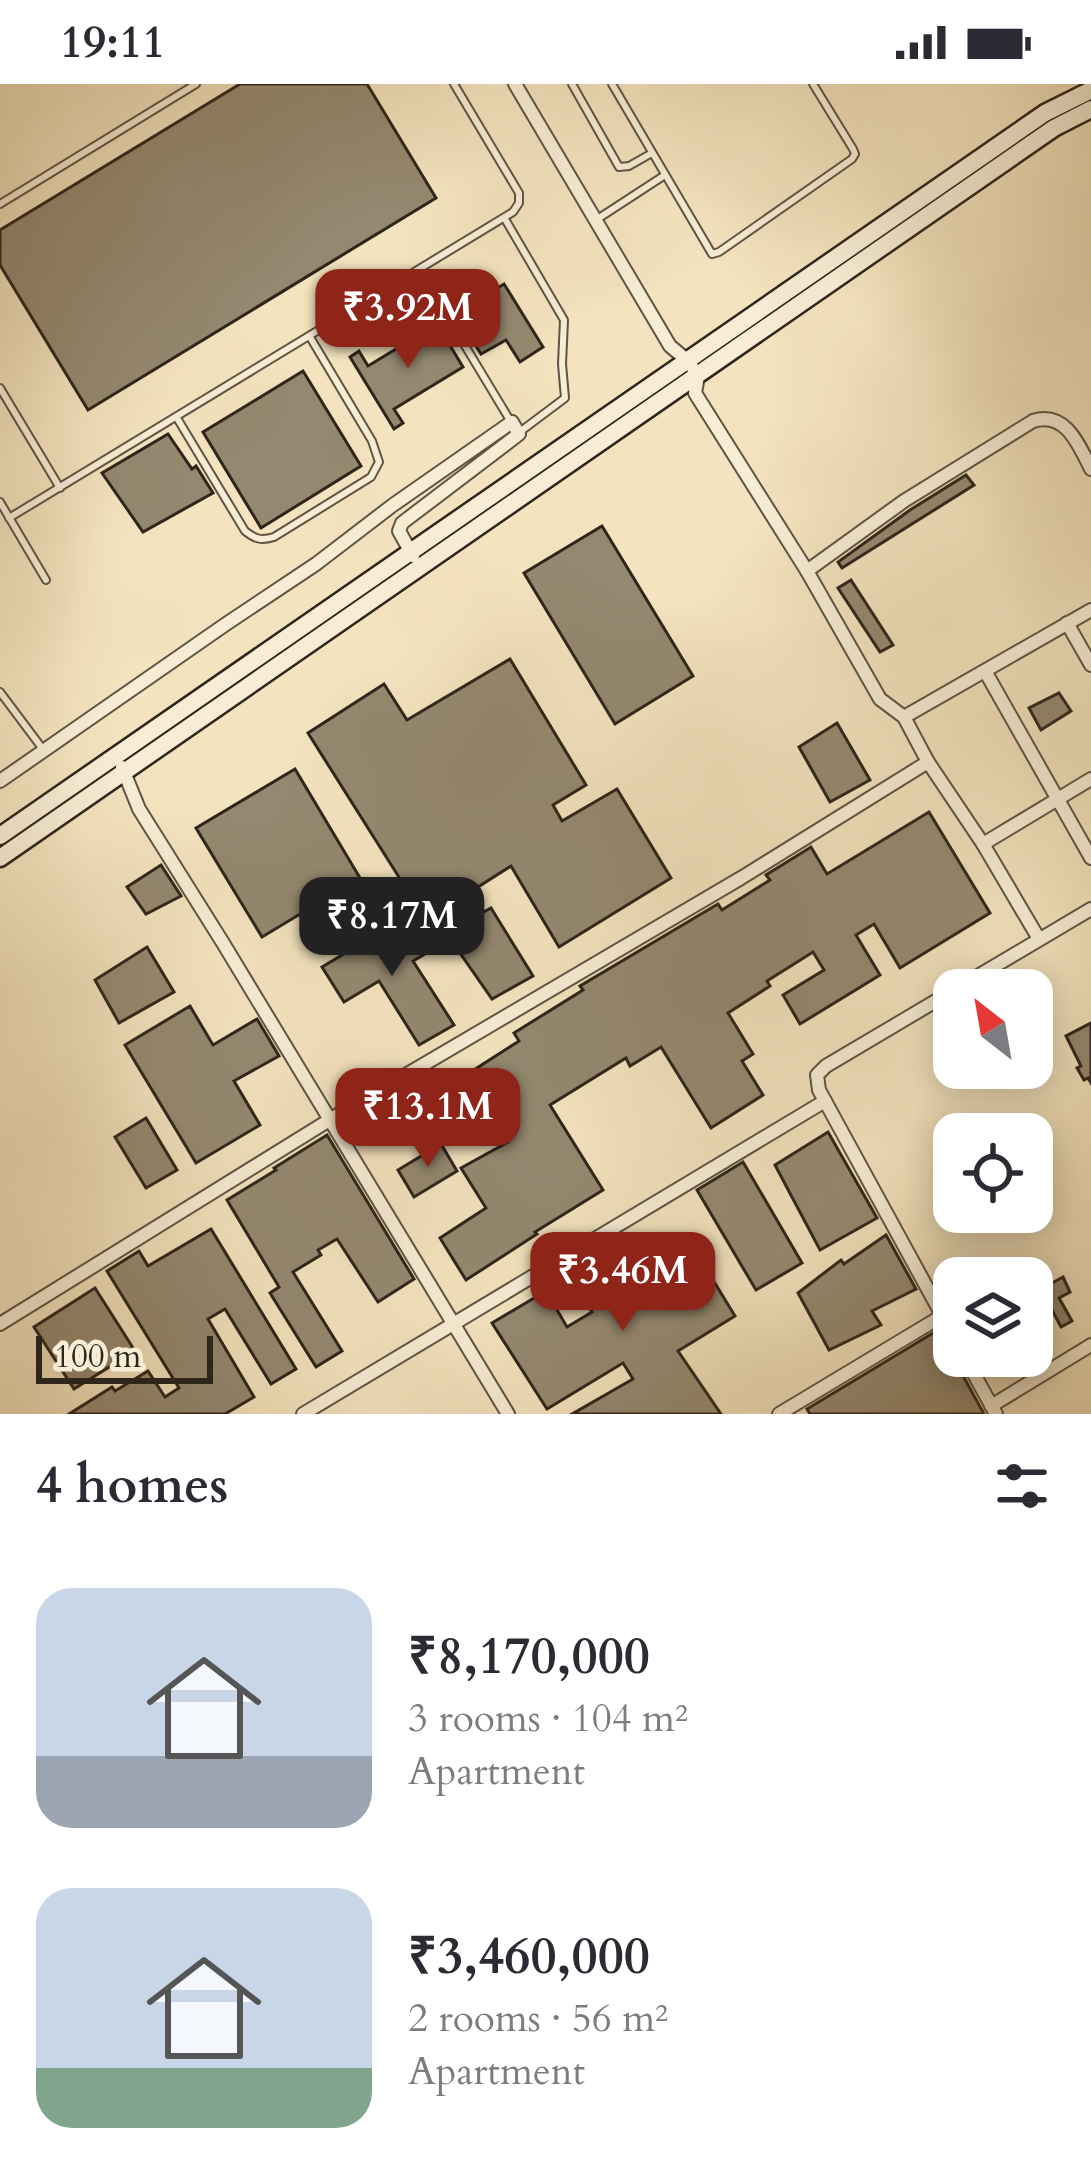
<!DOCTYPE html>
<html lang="en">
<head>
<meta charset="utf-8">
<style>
	:root { --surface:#fff; --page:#f2f2f3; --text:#2b2b33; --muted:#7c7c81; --accent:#8f2418 }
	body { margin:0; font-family:Cardo,serif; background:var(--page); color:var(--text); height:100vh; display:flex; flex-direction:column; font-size:45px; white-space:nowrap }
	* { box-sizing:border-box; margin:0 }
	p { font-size:39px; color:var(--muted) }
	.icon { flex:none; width:66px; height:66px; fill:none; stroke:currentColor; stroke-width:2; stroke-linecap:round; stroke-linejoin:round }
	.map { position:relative; height:1330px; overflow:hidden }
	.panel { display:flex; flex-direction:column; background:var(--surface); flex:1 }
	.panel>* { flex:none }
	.needle { width:78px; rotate:329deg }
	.controls { position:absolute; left:933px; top:885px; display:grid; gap:24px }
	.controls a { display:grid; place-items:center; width:120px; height:120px; border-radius:24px; background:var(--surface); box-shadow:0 6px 30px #0003; font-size:60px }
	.scale { position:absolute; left:36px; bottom:30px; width:177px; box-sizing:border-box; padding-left:12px; border:6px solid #2e251b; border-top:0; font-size:33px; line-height:42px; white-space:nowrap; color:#2e251b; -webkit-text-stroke:9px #f7edd5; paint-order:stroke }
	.price { position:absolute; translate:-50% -102px; padding:0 27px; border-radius:24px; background:var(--accent); color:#fff; font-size:39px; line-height:78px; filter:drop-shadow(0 3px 6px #0008) }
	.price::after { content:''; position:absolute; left:50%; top:72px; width:36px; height:27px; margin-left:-18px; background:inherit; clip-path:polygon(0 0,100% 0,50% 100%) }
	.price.active { background:#222; color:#fff }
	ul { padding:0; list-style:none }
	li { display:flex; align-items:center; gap:36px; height:300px; padding:0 36px }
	li span { display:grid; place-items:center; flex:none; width:336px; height:240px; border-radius:36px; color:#555 }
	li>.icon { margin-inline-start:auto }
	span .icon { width:144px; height:144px; fill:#fffc; stroke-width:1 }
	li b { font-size:51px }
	h2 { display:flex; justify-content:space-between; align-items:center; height:144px; padding:0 36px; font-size:51px }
	.status { display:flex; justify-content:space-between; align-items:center; height:84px; padding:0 60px; background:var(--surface); direction:ltr }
	.status svg { height:33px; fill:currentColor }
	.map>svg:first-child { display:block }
	.building { fill:#948870; stroke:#2e251b; stroke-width:3 }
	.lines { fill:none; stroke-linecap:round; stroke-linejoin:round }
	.service-casing { stroke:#5f5444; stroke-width:10 }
	.minor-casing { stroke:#5f5444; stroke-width:16 }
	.secondary-casing { stroke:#2e251b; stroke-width:21 }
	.service { stroke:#f7edd5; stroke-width:6 }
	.minor { stroke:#f7edd5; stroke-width:12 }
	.secondary { stroke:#f7edd5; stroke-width:16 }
</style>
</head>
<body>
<div class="status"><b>19:11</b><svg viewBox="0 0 49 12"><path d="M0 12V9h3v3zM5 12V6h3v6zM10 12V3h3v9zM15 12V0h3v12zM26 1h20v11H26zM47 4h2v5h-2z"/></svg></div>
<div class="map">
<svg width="1091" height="1330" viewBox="0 0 1091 1330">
	<rect width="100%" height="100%" fill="#f3e3be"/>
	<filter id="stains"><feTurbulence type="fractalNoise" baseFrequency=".00167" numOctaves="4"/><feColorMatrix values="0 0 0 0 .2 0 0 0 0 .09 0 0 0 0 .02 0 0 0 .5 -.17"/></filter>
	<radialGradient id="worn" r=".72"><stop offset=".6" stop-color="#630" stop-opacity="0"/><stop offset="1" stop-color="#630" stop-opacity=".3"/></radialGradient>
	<!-- building -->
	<g class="building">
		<polygon points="240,0 367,0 436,114 88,326 0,181 0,146"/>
		<polygon points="504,200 543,263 520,278 506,256 481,270 456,230"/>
		<polygon points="437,240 463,283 394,325 403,339 394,345 350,273 359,267 368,282"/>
		<polygon points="303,287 361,382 261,444 203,348"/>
		<polygon points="168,350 192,385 196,382 213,409 143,448 102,389"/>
		<polygon points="966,391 974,401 842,484 838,478 910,426"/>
		<polygon points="602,442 693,592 615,640 524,489"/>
		<polygon points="851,496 893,561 880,568 838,504"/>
		<polygon points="510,575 586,701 553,721 562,737 617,705 671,794 559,863 511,782 426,836 308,649 384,600 407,636"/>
		<polygon points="1059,609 1071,627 1041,646 1029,624"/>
		<polygon points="837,639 870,696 830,718 799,663"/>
		<polygon points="295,685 360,794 262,853 196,744"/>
		<polygon points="929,728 990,829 900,884 874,840 856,851 880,891 800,940 783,911 824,886 813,868 767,897 770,902 728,929 753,970 742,977 763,1011 711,1044 661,963 630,982 626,974 550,1021 603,1106 535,1148 537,1150 466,1196 440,1154 486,1124 461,1084 508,1058 466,991 519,957 514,949 583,906 580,902 718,820 722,826 770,796 766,791 811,763 827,790"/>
		<polygon points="161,781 181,812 146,830 127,803"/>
		<polygon points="491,824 533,892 492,915 446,849"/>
		<polygon points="404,834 425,870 413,877 454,941 419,961 379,897 344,918 322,883"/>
		<polygon points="147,863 174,908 119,939 95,896"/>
		<polygon points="190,922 213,961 257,935 279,972 234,997 260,1041 196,1079 125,961"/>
		<polygon points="1091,939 1091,999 1088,994 1084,996 1077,984 1081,982 1066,952"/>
		<polygon points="146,1034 177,1086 146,1104 115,1053"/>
		<polygon points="828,1048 877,1134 820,1166 775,1081"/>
		<polygon points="327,1051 414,1195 378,1218 337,1155 318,1166 321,1171 293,1188 342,1267 316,1283 270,1209 279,1203 227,1116 276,1086 274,1084"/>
		<polygon points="441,1060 457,1087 414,1113 398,1086"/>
		<polygon points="743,1078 802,1179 756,1206 697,1106"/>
		<polygon points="211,1145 296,1285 271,1300 225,1225 208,1235 254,1313 225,1330 69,1330 112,1303 115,1307 148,1287 165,1313 179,1304 107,1187 139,1167 148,1182"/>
		<polygon points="886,1151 916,1205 872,1227 881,1241 829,1266 798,1209 841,1176 844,1180"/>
		<polygon points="686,1152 735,1232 678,1267 721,1330 572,1330 633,1295 623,1279 547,1325 492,1239 546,1207 567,1243 592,1228 568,1189 609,1164 625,1190"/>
		<polygon points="1063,1193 1070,1208 1059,1214 1072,1237 1061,1243 1041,1205"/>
		<polygon points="95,1204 135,1267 74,1305 34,1243"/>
		<polygon points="938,1246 954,1269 955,1277 984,1330 810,1330 807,1325"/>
	</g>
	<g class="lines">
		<!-- service casing -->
		<g class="service-casing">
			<g id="service">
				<polyline points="572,0 619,83 629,82 652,69"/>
				<polyline points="612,0 712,170 719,168 852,75 855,70 853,65 813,0"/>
				<polyline points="0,120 196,0"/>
				<polyline points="599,134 665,91"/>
				<polyline points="505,135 564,236 562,280 565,314 521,347"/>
				<polyline points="420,187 511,338"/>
				<polyline points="0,304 60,404"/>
				<path d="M177,334L245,447C255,455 261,457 274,453L371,393L379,378L372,357L310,253"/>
				<polyline points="0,418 46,496"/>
				<polyline points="9,434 513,128 519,119 519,109 454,0"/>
				<polyline points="0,608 42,664"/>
			</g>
		</g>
		<!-- minor casing -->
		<g class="minor-casing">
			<g id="minor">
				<polyline points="515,0 670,262 688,277 698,292 695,309 807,487 880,615 904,633 928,678 983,760 1039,855"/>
				<path d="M807,487L904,417L1033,337C1065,327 1078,359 1091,385"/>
				<polyline points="1067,539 1091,581"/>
				<polyline points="985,587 1091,774"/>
				<polyline points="904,633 1091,526"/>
				<polyline points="122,683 139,725 223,859 508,1330"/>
				<polyline points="0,697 226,540 316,480 393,421 512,338 519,350 402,439 399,447 413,472"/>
				<polyline points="983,760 1091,695"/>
				<polyline points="0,1240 331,1035 741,794 928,678"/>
				<polyline points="954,1253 819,1006 817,991 826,982 1091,825"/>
				<polyline points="964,1272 996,1330"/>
				<polyline points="991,1322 1091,1261"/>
				<polyline points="303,1330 825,1017"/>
				<polyline points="779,1330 942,1232"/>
			</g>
		</g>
		<!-- secondary casing -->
		<g class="secondary-casing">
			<g id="secondary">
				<polyline points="0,752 1045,29 1091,6"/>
				<polyline points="0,774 1054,44 1091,25"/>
			</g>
		</g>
		<!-- service -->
		<use href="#service" class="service"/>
		<!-- minor -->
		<use href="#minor" class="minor"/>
		<!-- secondary -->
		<use href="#secondary" class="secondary"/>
	</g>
	<rect width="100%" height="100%" filter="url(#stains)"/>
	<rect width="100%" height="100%" fill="url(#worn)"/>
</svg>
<div class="controls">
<a><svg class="needle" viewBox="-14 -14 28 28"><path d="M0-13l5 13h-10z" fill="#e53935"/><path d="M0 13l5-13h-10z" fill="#7c7c81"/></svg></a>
<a><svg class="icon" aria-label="locate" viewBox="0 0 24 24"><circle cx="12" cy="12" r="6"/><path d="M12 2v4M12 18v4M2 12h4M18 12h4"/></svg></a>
<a><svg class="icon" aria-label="layers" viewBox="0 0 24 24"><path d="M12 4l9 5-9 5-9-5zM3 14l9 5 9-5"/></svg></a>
</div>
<div class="scale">100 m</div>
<b class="price" style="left:408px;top:287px">₹3.92M</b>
<b class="price active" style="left:392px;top:895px">₹8.17M</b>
<b class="price" style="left:428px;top:1086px">₹13.1M</b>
<b class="price" style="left:623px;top:1250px">₹3.46M</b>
</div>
<section class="panel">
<h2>4 homes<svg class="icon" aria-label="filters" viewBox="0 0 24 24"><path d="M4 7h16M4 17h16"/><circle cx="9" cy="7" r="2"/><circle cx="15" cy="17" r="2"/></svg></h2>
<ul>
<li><span style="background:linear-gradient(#c9d6e8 70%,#9aa5b1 0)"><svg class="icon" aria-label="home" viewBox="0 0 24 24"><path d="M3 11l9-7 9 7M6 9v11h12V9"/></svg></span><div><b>₹8,170,000</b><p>3 rooms · 104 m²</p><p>Apartment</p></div></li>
<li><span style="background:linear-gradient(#c9d6e8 75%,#7fa58c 0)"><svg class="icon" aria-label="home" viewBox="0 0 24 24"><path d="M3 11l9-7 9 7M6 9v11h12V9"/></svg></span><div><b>₹3,460,000</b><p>2 rooms · 56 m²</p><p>Apartment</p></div></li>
</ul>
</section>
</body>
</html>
